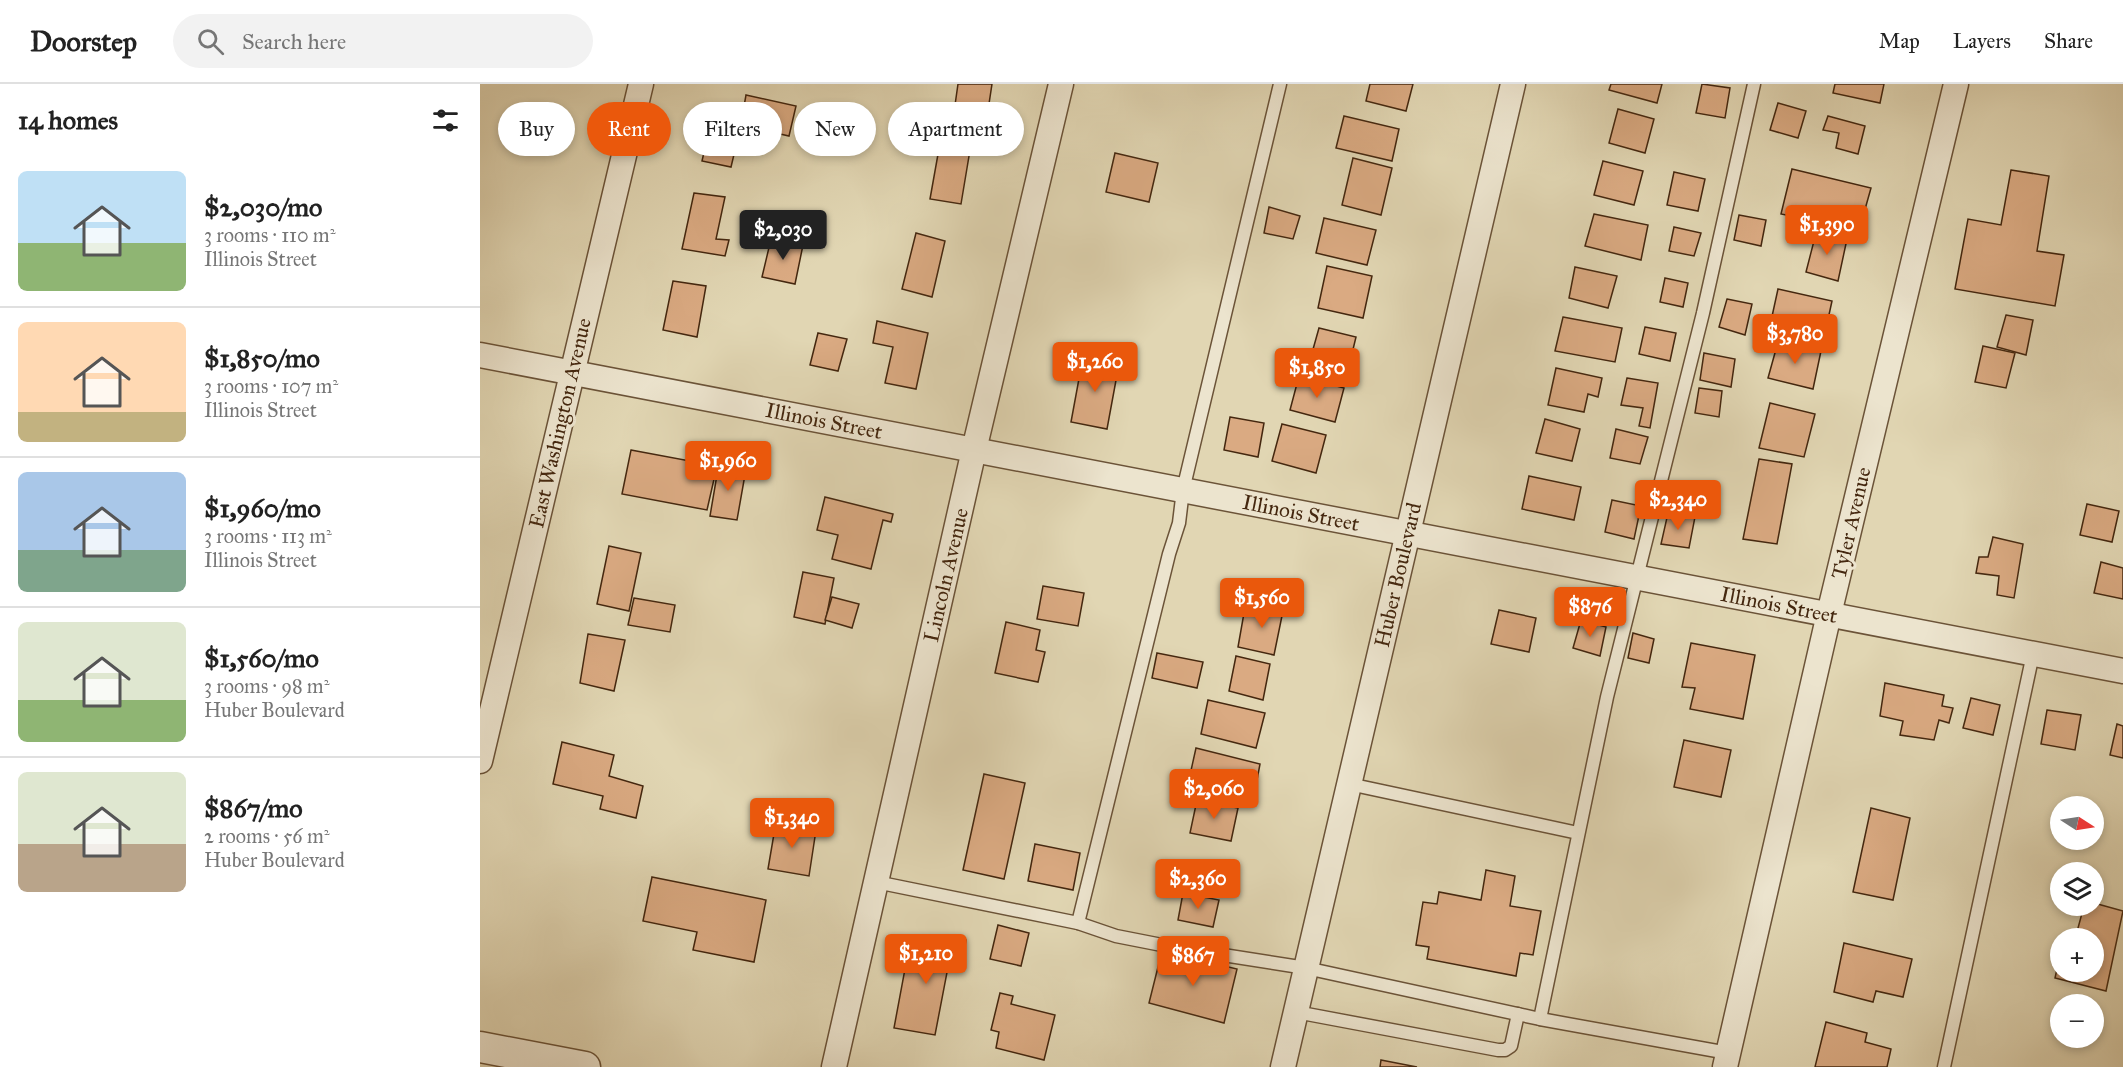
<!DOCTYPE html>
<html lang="en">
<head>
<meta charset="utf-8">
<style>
	:root { --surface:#fff; --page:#f2f2f2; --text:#222; --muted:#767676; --line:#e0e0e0; --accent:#ea580c }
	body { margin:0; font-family:"IM FELL Great Primer",serif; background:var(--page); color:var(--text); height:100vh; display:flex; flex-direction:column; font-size:22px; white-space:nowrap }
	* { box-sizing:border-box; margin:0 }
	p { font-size:20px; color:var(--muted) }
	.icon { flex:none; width:33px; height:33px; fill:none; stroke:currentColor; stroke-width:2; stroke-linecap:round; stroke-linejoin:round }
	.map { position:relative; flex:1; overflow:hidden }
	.drawer { display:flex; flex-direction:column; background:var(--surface); width:480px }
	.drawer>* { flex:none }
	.hud { position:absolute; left:18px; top:18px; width:570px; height:54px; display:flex; gap:12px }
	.needle { width:39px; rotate:102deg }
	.buttons { position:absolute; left:1570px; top:712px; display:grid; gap:12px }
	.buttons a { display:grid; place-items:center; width:54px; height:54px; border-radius:50%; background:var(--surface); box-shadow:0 3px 9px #0003; font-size:30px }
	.price { position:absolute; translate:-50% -51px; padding:0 14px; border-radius:6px; background:var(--accent); color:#fff; font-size:20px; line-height:39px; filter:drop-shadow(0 2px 3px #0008) }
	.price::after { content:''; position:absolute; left:50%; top:36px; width:18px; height:14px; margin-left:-9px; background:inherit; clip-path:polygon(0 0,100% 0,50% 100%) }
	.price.on { background:#222; color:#fff }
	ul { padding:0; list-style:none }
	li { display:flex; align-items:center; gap:18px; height:150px; padding:0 18px }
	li+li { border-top:2px solid var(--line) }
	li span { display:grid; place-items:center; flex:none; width:168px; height:120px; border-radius:9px; color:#555 }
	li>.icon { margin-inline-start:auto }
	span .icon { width:72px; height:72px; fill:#fffc; stroke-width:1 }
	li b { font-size:26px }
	h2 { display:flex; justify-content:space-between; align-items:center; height:72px; padding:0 18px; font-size:26px }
	.pill { padding:0 21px; border-radius:27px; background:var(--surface); box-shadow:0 3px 9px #0003; font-size:21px; line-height:54px }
	.pill.on { background:var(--accent); color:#fff }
	header { display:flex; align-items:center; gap:36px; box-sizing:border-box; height:84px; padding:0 30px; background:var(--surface); border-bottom:2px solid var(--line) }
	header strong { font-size:28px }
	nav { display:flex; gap:33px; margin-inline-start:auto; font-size:21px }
	.search { width:420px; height:54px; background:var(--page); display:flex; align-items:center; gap:15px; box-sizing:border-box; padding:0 21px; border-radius:33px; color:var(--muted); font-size:22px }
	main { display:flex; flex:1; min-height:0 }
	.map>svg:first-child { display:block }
	.building { fill:#daaa82; stroke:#44270f; stroke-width:1.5 }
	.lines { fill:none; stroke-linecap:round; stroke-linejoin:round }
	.service-casing { stroke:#6b5338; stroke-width:15 }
	.minor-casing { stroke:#6b5338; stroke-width:27 }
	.tertiary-casing { stroke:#6b5338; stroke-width:33 }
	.service { stroke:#ece4ce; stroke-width:12 }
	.minor { stroke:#ece4ce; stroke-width:24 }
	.tertiary { stroke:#ece4ce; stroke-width:30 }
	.labels { text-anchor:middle; stroke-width:6; stroke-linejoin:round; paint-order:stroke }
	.street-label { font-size:21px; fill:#44270f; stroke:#ece4ce }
</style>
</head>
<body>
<header>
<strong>Doorstep</strong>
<div class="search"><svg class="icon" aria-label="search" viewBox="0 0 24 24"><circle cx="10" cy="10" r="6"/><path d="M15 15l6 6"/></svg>Search here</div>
<nav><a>Map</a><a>Layers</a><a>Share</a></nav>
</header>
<main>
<section class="drawer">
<h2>14 homes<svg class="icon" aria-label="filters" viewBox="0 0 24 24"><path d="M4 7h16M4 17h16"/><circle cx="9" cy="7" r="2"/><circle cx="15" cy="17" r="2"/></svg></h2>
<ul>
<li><span style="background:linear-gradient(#bfe0f5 60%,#8fb573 0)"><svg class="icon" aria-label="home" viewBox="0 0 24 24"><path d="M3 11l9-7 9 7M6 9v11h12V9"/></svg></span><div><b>$2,030/mo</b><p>3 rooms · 110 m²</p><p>Illinois Street</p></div></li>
<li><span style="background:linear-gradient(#ffd9b3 75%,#c2b280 0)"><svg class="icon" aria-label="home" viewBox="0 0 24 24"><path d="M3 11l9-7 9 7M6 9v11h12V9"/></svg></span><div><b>$1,850/mo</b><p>3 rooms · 107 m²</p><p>Illinois Street</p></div></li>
<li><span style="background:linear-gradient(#a9c7e8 65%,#7fa58c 0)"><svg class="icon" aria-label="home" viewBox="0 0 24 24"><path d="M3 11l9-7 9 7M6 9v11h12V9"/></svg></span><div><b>$1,960/mo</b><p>3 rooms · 113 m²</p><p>Illinois Street</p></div></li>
<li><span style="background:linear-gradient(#dfe7d0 65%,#8fb573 0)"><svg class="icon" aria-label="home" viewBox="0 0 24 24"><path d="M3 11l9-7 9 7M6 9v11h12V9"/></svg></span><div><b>$1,560/mo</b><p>3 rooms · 98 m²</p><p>Huber Boulevard</p></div></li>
<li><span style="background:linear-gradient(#dfe7d0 60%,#b9a48a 0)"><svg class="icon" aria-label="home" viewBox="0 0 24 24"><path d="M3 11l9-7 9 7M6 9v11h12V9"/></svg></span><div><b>$867/mo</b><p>2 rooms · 56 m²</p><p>Huber Boulevard</p></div></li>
</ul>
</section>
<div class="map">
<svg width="1643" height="983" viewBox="0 0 1643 983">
	<rect width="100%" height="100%" fill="#e1d6b3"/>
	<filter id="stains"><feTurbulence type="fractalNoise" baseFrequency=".00333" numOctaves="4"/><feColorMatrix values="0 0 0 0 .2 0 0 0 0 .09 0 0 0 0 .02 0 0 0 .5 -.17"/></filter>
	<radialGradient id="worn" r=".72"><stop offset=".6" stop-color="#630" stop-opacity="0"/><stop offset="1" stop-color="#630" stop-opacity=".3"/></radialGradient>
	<!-- building -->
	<g class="building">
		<polygon points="478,0 512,0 507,33 474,28"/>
		<polygon points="890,0 933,0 926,27 886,17"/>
		<polygon points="1131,0 1182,0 1177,19 1129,6"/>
		<polygon points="1222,0 1250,4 1245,34 1216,29"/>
		<polygon points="1355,0 1404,0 1400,19 1353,9"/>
		<polygon points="266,11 316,22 309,52 261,41 251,83 222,77 235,22 263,28"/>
		<polygon points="1298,19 1326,27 1318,54 1290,46"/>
		<polygon points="1138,25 1174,35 1165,69 1129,59"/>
		<polygon points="864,32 919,45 912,77 856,64"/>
		<polygon points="1348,32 1385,42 1378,70 1356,64 1359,49 1343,46"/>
		<polygon points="460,59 490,66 481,120 450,115"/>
		<polygon points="635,69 678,79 669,118 626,108"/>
		<polygon points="873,74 912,84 901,131 862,121"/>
		<polygon points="1123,77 1163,87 1154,121 1114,111"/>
		<polygon points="1312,85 1391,104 1382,136 1339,125 1335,137 1301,130"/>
		<polygon points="1531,86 1569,92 1557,167 1584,171 1575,222 1475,205 1488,135 1521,141"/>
		<polygon points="1194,88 1225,95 1218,127 1187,121"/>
		<polygon points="214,109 245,113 236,155 249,156 245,172 202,165"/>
		<polygon points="789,123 820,132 813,155 784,149"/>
		<polygon points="1114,130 1168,141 1161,176 1105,162"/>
		<polygon points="1259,131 1286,136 1281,162 1254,156"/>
		<polygon points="844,134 896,146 887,181 836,169"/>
		<polygon points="1194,143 1221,149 1214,172 1189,167"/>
		<polygon points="436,149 465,157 452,213 422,205"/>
		<polygon points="1336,149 1367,155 1358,197 1326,188"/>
		<polygon points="291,155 323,161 315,200 282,193"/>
		<polygon points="847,182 892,192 883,234 838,224"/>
		<polygon points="1095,183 1137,192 1128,224 1089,214"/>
		<polygon points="1185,194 1208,199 1203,223 1180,218"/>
		<polygon points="193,197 226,202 217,253 183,246"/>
		<polygon points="1298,205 1352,217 1345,249 1291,237"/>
		<polygon points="1247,215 1272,220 1265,251 1239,243"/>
		<polygon points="1526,231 1553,236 1546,271 1517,263"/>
		<polygon points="1083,233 1142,244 1135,278 1075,267"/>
		<polygon points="397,237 448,249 436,305 405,299 413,263 393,259"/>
		<polygon points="1165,243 1196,249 1190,277 1159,270"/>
		<polygon points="839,244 876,253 868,286 830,276"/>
		<polygon points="338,249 367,255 358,287 330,281"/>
		<polygon points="1298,258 1341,267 1333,305 1288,294"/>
		<polygon points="1503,262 1535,269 1526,304 1495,298"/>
		<polygon points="1224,269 1255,275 1251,303 1220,296"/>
		<polygon points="603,273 639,280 627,345 591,338"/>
		<polygon points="1076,284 1122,294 1118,313 1108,310 1104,328 1068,321"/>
		<polygon points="819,292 864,304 855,338 810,326"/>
		<polygon points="1147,294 1178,299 1170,344 1159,342 1163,324 1141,321"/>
		<polygon points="1219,304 1242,307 1239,333 1215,329"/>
		<polygon points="1290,319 1335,330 1324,373 1279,364"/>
		<polygon points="750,333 784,339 778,373 744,366"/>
		<polygon points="1065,335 1100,345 1092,377 1056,369"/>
		<polygon points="802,340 846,351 836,389 792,377"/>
		<polygon points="1136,345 1168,353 1160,380 1130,374"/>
		<polygon points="151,366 237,382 227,426 142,410"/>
		<polygon points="1279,375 1312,380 1297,460 1263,455"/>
		<polygon points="239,379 266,385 257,436 230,432"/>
		<polygon points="1049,392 1101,403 1094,436 1042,425"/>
		<polygon points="345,413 413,430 411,438 403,436 391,485 352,475 358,451 337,446"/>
		<polygon points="1132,416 1161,422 1154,455 1125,448"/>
		<polygon points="1607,420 1639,427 1632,458 1600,451"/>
		<polygon points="1188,429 1215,433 1209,464 1181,460"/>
		<polygon points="1513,453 1543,460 1534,514 1517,511 1519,492 1496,489 1499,473 1508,473"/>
		<polygon points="129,462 161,469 149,527 117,520"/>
		<polygon points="1621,478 1643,484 1643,515 1614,509"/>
		<polygon points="323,488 354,494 345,540 314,533"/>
		<polygon points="563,502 604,509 598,542 557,535"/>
		<polygon points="352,513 379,520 372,544 345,536"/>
		<polygon points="154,514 195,521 190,548 148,541"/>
		<polygon points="781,517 804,522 794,571 758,563 764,529 778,532"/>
		<polygon points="1019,526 1056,534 1049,568 1011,560"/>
		<polygon points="1101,536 1126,543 1120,572 1093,564"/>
		<polygon points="526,538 560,546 556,566 565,568 558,598 515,589"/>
		<polygon points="1153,549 1174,555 1169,579 1148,574"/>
		<polygon points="108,550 145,556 134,607 100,599"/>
		<polygon points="1211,559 1275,571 1263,635 1210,625 1215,604 1202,603"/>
		<polygon points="677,569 723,578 717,604 672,594"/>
		<polygon points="756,572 790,580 783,616 749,607"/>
		<polygon points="1405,599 1464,611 1462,622 1473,624 1469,639 1459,636 1454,656 1420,651 1423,637 1400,632"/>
		<polygon points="1491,614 1520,621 1513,651 1483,644"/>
		<polygon points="728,616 785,629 776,664 721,650"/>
		<polygon points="1567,626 1601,631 1595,666 1561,660"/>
		<polygon points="1637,640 1643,642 1643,674 1630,671"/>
		<polygon points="1204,656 1251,666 1241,713 1194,703"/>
		<polygon points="82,658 134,671 129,692 163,702 156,734 120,725 123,712 73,700"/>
		<polygon points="716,664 780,680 777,696 764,693 760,713 708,700"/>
		<polygon points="504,690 545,699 524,795 483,786"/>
		<polygon points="717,716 758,724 751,757 710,749"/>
		<polygon points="1391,724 1430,734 1413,816 1373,808"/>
		<polygon points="296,738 336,746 329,792 288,785"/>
		<polygon points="555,760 600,769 593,806 548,797"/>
		<polygon points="1006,786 1035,792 1030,822 1061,827 1053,871 1040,869 1036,892 947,875 949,863 936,861 943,818 957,820 959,808 1001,816"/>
		<polygon points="172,793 286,816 274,878 213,866 217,848 163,837"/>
		<polygon points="703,809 739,816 733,843 698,836"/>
		<polygon points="1614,819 1643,827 1626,907 1575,894 1581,867 1581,888 1614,888 1614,855 1595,855 1604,822 1614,822"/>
		<polygon points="518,841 549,849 541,882 510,875"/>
		<polygon points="471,853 486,856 481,885 468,883 455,951 414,944 430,858 468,865"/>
		<polygon points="1364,859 1432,875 1423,913 1396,907 1393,918 1354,908"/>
		<polygon points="682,867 757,885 744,939 669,919"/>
		<polygon points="520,909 533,912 531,920 575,931 564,976 516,964 519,948 511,946"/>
		<polygon points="1346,938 1387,949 1385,958 1411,965 1407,983 1335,983"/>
		<polygon points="901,976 937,983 900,983"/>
	</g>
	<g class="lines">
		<!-- service casing -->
		<g class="service-casing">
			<g id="service">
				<polyline points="869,700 1098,749"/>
				<polyline points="396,798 598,839 636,852 692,863 826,884 1060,935 1248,969"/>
				<polyline points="598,839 689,470 699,439 703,406 800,0"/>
				<polyline points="816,928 1018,966 1025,966 1031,962 1038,930"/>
				<polyline points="1060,935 1127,613 1223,229 1274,0"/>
				<polyline points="1464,983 1553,570"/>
			</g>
		</g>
		<!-- minor casing -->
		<g class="minor-casing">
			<g id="minor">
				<polyline points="0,271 1643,587"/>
				<polyline points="0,677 161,0"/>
				<polyline points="354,983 494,366 581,0"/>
				<polyline points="803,983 1033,0"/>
				<polyline points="1245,983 1349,530 1476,0"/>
			</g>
		</g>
		<!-- tertiary casing -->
		<g class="tertiary-casing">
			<polyline id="tertiary" points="0,963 105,983"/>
		</g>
		<!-- service -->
		<use href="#service" class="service"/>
		<!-- minor -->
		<use href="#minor" class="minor"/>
		<!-- tertiary -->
		<use href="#tertiary" class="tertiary"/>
	</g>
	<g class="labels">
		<!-- street labels -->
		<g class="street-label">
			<text transform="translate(344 337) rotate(11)" y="7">Illinois Street</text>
			<text transform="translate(80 339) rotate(-77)" y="7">East Washington Avenue</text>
			<text transform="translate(821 429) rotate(11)" y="7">Illinois Street</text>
			<text transform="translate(1371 439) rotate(-77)" y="7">Tyler Avenue</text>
			<text transform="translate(466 491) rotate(-77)" y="7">Lincoln Avenue</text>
			<text transform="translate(918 491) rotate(-77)" y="7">Huber Boulevard</text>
			<text transform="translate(1299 521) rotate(11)" y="7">Illinois Street</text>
		</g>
	</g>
	<rect width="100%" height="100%" filter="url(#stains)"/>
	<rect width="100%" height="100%" fill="url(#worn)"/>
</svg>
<div class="buttons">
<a><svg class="needle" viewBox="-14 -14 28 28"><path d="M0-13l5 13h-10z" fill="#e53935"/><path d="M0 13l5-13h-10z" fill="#767676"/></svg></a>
<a><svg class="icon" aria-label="layers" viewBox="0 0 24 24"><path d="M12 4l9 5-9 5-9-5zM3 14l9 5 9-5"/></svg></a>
<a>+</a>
<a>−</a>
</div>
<b class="price" style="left:1347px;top:172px">$1,390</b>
<b class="price on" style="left:303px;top:177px">$2,030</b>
<b class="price" style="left:1315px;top:281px">$3,780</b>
<b class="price" style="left:615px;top:309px">$1,260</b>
<b class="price" style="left:837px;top:315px">$1,850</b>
<b class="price" style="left:248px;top:408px">$1,960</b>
<b class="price" style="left:1198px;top:447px">$2,340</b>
<b class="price" style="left:782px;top:545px">$1,560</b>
<b class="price" style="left:1110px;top:554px">$876</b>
<b class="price" style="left:734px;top:736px">$2,060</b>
<b class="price" style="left:312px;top:765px">$1,340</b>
<b class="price" style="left:718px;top:826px">$2,360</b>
<b class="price" style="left:446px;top:901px">$1,210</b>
<b class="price" style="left:713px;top:903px">$867</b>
<div class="hud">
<a class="pill">Buy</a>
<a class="pill on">Rent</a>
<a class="pill">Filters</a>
<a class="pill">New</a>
<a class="pill">Apartment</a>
</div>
</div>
</main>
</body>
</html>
